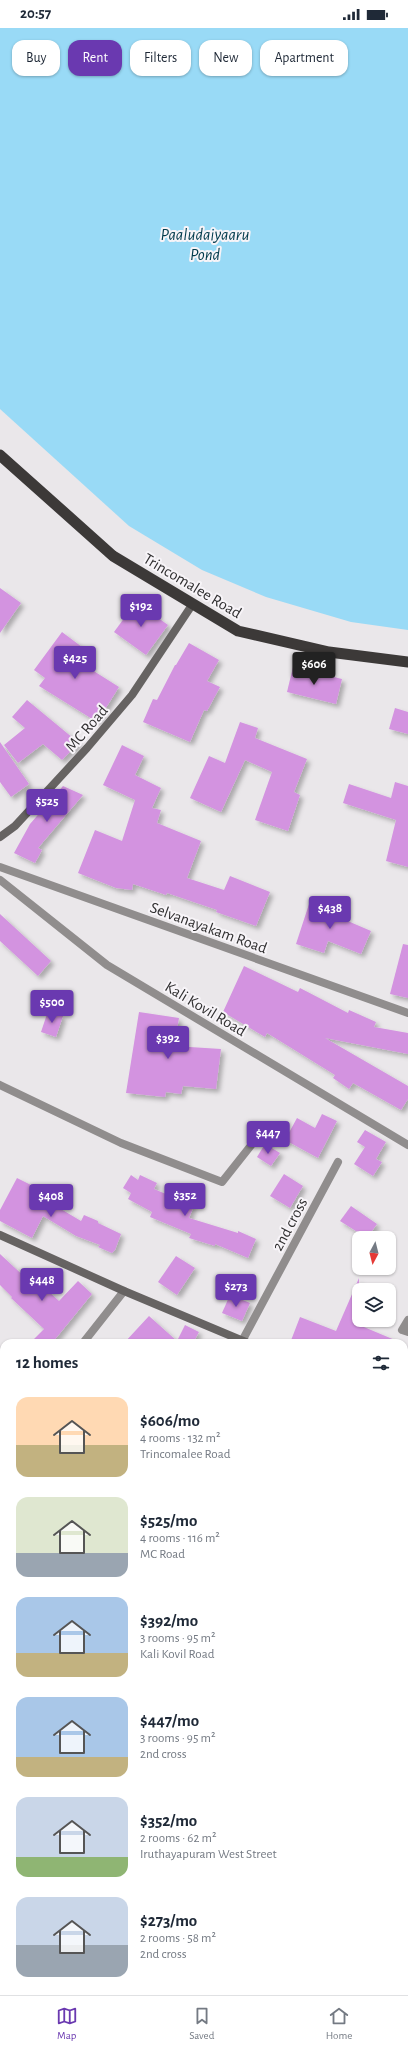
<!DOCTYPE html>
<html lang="en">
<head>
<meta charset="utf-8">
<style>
	:root { --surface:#fff; --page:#f6f6f7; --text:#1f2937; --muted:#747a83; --line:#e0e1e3; --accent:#6a39b0 }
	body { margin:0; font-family:"Alegreya Sans",sans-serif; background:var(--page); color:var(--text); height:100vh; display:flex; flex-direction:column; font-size:15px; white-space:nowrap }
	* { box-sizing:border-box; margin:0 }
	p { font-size:13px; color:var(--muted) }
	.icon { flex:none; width:22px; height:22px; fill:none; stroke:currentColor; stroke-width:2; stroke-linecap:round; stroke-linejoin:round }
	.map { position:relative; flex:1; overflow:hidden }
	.side { position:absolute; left:0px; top:1311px; width:408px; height:656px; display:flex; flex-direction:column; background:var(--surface); border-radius:12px 12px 0 0; box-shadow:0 1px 3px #0004 }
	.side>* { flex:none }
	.guide { position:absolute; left:12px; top:12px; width:384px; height:36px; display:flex; gap:8px }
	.needle { width:26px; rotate:187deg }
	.controls { position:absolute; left:352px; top:1203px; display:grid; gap:8px }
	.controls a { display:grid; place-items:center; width:44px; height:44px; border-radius:8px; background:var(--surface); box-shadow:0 1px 3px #0004; font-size:20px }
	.price { position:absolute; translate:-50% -34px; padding:0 9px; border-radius:4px; background:var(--accent); color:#fff; font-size:13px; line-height:26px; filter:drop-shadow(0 1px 2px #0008) }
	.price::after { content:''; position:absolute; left:50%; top:24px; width:12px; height:9px; margin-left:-6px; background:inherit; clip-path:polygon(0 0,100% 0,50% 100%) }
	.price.on { background:#222; color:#fff }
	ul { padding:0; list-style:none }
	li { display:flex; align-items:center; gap:12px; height:100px; padding:0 16px }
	li span { display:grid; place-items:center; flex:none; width:112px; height:80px; border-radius:12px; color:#555 }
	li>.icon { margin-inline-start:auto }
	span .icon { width:48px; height:48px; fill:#fffc; stroke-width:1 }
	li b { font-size:17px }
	h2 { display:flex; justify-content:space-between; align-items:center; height:48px; padding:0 16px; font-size:17px }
	.pill { padding:0 14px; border-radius:12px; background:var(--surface); box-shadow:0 1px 3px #0004; font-size:14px; line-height:36px }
	.pill.on { background:var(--accent); color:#fff }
	.status { display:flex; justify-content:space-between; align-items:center; height:28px; padding:0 20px; background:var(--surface); direction:ltr }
	.status svg { height:11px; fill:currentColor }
	.tab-bar { display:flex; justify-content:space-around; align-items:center; height:56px; border-top:1px solid var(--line); background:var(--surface); font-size:11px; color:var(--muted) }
	.tab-bar a { display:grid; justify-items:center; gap:2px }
	.tab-bar .on { color:var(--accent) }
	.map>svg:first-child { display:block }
	.water { fill:#99daf6 }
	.building { fill:#d393e0; filter:url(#shadow) }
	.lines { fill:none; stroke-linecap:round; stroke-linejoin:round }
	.minor { stroke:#908d8d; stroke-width:8 }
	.tertiary { stroke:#908d8d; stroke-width:8 }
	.secondary { stroke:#666362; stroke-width:8 }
	.trunk { stroke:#3c3938; stroke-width:11 }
	.labels { text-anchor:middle; stroke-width:4; stroke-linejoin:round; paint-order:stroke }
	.street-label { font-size:16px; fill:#302f30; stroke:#f7f4f8 }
	.water-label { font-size:17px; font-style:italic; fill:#003a4c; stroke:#f7f4f8 }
</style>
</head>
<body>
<div class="status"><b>20:57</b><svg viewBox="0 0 49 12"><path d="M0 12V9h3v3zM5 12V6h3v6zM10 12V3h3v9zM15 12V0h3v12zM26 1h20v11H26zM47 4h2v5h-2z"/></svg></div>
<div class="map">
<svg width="408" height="1967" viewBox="0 0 408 1967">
	<defs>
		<filter id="shadow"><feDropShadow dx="3.5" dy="3.5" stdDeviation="2" flood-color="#0004"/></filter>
	</defs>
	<rect width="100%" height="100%" fill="#eae7ea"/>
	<!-- water -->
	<polygon class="water" points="0,0 408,0 408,602 351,594 266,569 202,542 129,498 0,381"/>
	<!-- building -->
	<g class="building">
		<polygon points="0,560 21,575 0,605"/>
		<polygon points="136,574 168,597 146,627 114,604"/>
		<polygon points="62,604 82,619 73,630 119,659 97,694 39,658 45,650 34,642"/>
		<polygon points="189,615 219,632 207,653 220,659 207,683 204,682 190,714 143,694 153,671 157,672 175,637 176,637"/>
		<polygon points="293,639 342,651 336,676 287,664"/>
		<polygon points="27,672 79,715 62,732 43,716 18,735 4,717 25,700 12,689"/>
		<polygon points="395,680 408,684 408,706 389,701"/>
		<polygon points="240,694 258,700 255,710 307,731 294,764 300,767 288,803 255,792 272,744 245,732 221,784 190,770 209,728 225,735"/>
		<polygon points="0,714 29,756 11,769 0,754"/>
		<polygon points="122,717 144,728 135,747 161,760 152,780 161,782 157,795 201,813 187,850 224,862 230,848 270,864 256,898 216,884 217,882 167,865 166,867 133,856 132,862 116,860 78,845 95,802 122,813 135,772 103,757"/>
		<polygon points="395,754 408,758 408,839 386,833 396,792 343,775 349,756 391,770"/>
		<polygon points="63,758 83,767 38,820 42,822 35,835 14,825 30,796"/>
		<polygon points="310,873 338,882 336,888 371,903 361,926 328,913 324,925 296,916"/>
		<polygon points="0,886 51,933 38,948 0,913"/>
		<polygon points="403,916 408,917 408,970 390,966"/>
		<polygon points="244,938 298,964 300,960 348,985 349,982 376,994 374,999 408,1005 408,1026 325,1010 408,1058 408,1071 401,1082 353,1055 349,1061 333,1050 335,1047 267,1005 265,1009 223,984"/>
		<polygon points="48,983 63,988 56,1009 41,1004"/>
		<polygon points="139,984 179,990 174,1018 221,1021 216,1061 183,1058 181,1066 166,1064 165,1069 126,1065"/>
		<polygon points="322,1086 337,1093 318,1130 285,1112 297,1090 315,1100"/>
		<polygon points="365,1102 386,1114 376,1131 382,1134 373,1148 354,1136 365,1119 357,1114"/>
		<polygon points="265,1116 280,1125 271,1138 257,1129"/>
		<polygon points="284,1146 303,1158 290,1180 270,1168"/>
		<polygon points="131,1147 138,1152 140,1147 157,1155 154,1161 194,1178 189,1190 238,1205 238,1203 256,1211 248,1230 215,1216 215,1218 189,1210 191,1206 150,1189 152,1184 128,1171 131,1165 123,1160"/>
		<polygon points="17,1150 35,1159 32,1164 81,1193 84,1187 98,1193 98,1195 121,1206 115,1222 112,1225 98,1219 100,1217 76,1208 43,1188 32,1210 0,1193 0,1182"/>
		<polygon points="351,1178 377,1196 367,1210 340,1193"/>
		<polygon points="0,1226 28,1252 32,1248 59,1273 78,1253 92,1266 52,1315 30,1315 44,1301 11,1270 12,1269 0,1257"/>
		<polygon points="176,1228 195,1240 177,1267 158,1254"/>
		<polygon points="359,1250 359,1297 402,1315 290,1315 300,1289 336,1303"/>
		<polygon points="230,1267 250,1275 242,1293 222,1285"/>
		<polygon points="149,1288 177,1313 185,1297 199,1304 193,1315 124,1315"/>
	</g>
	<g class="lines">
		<!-- minor -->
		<g class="minor">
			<polyline points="0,839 408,985"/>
			<polyline points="0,1057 121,1115 222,1154 264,1101"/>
			<polyline points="408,1292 402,1302 408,1304"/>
			<polyline points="83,1315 124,1263"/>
			<polyline points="241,1315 338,1134"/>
			<polyline points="0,1400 4,1397"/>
			<polyline points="404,1683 408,1675"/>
			<polyline points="0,1736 4,1730"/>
			<polyline points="0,1858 4,1862"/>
			<polyline points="404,1927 408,1930"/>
			<polyline points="91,1963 94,1967"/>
			<polyline points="13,1967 16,1963"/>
			<polyline points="267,1967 269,1963"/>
		</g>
		<!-- tertiary -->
		<polyline class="tertiary" points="0,852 107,937 408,1117"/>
		<!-- secondary -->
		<g class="secondary">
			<polyline points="0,809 15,798 87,720 132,667 192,577"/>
			<polyline points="0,1207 124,1263 248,1315"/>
			<polyline points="404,1384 408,1386"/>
		</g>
		<!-- trunk -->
		<polyline class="trunk" points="0,427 113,528 238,603 329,624 408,634"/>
	</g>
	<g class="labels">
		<!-- street labels -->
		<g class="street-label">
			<text transform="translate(193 557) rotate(31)" y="6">Trincomalee Road</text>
			<text transform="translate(86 700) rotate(-49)" y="6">MC Road</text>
			<text transform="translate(209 899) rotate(20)" y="6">Selvanayakam Road</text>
			<text transform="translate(206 980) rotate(31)" y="6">Kali Kovil Road</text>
			<text transform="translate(289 1196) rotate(-62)" y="6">2nd cross</text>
		</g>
		<!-- water labels -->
		<g class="water-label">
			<text x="205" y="212">Paaludaiyaaru<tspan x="205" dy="20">Pond</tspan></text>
		</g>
	</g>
</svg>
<div class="controls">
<a><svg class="needle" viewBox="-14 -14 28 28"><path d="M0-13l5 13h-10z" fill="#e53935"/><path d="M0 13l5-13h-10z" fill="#747a83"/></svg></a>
<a><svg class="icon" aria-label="layers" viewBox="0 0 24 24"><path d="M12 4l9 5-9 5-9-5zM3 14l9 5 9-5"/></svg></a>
</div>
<b class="price" style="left:141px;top:600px">$192</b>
<b class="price" style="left:75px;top:652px">$425</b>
<b class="price on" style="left:314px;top:658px">$606</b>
<b class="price" style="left:47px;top:795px">$525</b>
<b class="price" style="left:330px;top:902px">$438</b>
<b class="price" style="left:52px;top:996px">$500</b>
<b class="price" style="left:168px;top:1032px">$392</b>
<b class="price" style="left:268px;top:1127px">$447</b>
<b class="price" style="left:185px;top:1189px">$352</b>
<b class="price" style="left:51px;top:1190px">$408</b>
<b class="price" style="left:42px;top:1274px">$448</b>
<b class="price" style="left:236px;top:1280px">$273</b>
<div class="guide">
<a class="pill">Buy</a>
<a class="pill on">Rent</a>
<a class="pill">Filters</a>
<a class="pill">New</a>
<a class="pill">Apartment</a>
</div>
<section class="side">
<h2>12 homes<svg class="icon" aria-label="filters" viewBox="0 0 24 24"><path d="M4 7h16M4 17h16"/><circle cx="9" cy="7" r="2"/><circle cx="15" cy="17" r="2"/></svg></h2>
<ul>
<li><span style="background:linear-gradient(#ffd9b3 60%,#c2b280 0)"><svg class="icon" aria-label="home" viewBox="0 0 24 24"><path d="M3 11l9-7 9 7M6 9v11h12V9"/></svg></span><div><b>$606/mo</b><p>4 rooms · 132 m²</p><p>Trincomalee Road</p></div></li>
<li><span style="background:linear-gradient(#dfe7d0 70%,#9aa5b1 0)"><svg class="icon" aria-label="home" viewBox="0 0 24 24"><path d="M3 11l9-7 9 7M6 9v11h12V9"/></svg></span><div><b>$525/mo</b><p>4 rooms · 116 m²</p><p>MC Road</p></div></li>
<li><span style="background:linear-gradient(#a9c7e8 70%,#c2b280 0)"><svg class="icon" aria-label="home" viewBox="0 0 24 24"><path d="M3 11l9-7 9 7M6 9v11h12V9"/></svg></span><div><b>$392/mo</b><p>3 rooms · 95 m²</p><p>Kali Kovil Road</p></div></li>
<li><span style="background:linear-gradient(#a9c7e8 75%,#c2b280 0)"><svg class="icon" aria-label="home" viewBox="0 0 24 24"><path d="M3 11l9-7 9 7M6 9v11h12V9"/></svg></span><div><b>$447/mo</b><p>3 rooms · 95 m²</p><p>2nd cross</p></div></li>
<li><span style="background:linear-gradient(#c9d6e8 75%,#8fb573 0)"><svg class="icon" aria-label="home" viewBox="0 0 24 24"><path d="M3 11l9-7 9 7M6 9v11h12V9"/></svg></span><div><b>$352/mo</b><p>2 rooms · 62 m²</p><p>Iruthayapuram West Street</p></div></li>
<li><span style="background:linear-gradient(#c9d6e8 60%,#9aa5b1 0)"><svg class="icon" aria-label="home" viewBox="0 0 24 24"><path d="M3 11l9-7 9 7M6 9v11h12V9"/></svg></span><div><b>$273/mo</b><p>2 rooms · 58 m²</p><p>2nd cross</p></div></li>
</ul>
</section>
</div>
<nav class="tab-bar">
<a class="on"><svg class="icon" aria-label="map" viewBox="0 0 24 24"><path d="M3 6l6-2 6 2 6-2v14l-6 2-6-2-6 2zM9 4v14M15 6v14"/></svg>Map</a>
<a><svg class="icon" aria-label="saved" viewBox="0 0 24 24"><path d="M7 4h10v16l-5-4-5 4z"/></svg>Saved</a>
<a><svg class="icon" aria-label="home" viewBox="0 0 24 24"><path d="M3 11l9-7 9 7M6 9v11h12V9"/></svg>Home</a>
</nav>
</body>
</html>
